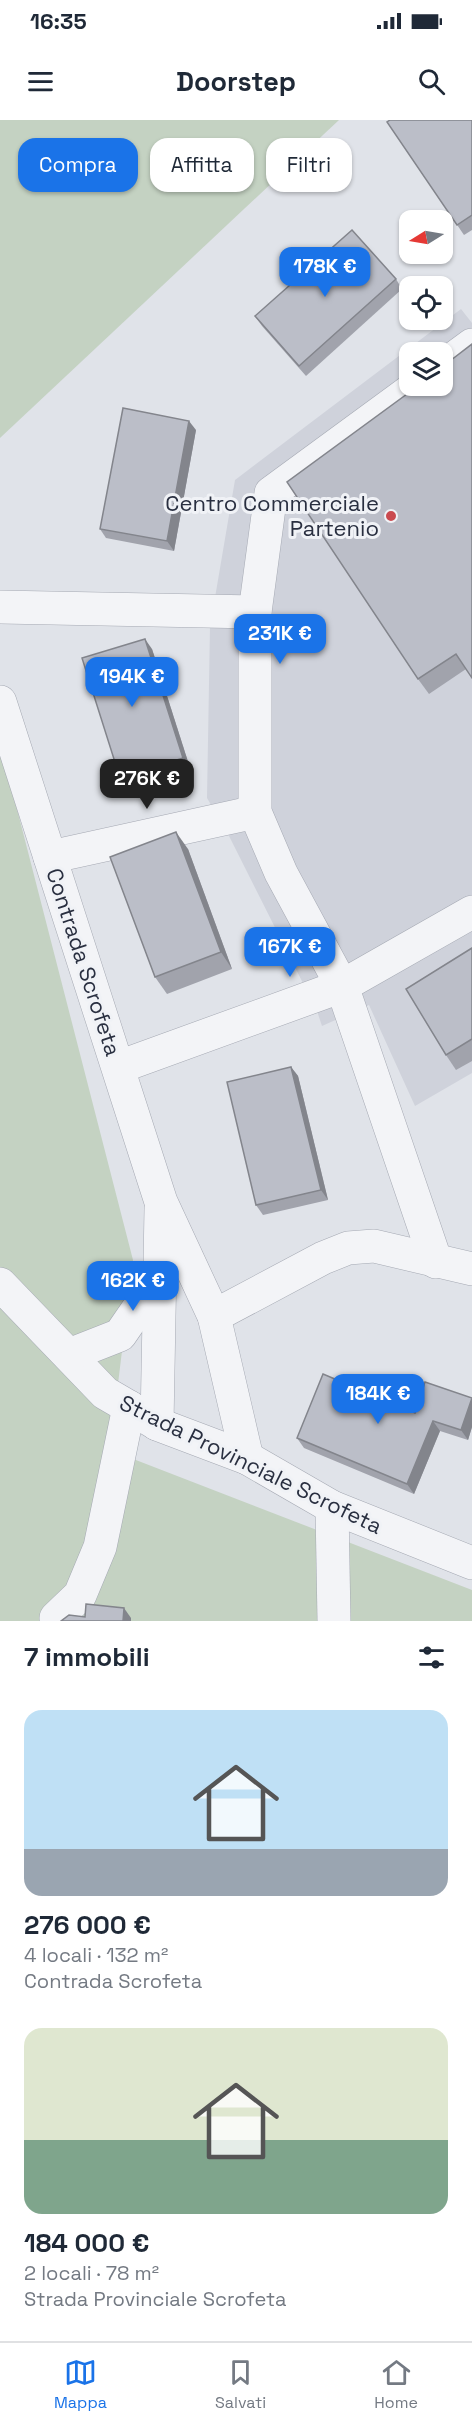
<!DOCTYPE html>
<html lang="it">
<head>
<meta charset="utf-8">
<style>
	:root { --surface:#fff; --page:#f6f6f7; --text:#1f2937; --muted:#747a83; --line:#e0e1e3; --accent:#1a73e8 }
	body { margin:0; font-family:"Space Grotesk",sans-serif; background:var(--page); color:var(--text); height:100vh; display:flex; flex-direction:column; font-size:22px; white-space:nowrap }
	* { box-sizing:border-box; margin:0 }
	p { font-size:20px; color:var(--muted) }
	.icon { flex:none; width:33px; height:33px; fill:none; stroke:currentColor; stroke-width:2; stroke-linecap:round; stroke-linejoin:round }
	.map { position:relative; height:1501px; overflow:hidden }
	.sheet { display:flex; flex-direction:column; background:var(--surface); flex:1 }
	.sheet>* { flex:none }
	.guide { position:absolute; left:18px; top:18px; width:436px; height:54px; display:flex; gap:12px }
	.needle { width:39px; rotate:259deg }
	.controls { position:absolute; left:399px; top:90px; display:grid; gap:12px }
	.controls a { display:grid; place-items:center; width:54px; height:54px; border-radius:12px; background:var(--surface); box-shadow:0 2px 4px #0004; font-size:30px }
	.price { position:absolute; translate:-50% -51px; padding:0 14px; border-radius:12px; background:var(--accent); color:#fff; font-size:20px; line-height:39px; filter:drop-shadow(0 2px 3px #0008) }
	.price::after { content:''; position:absolute; left:50%; top:36px; width:18px; height:14px; margin-left:-9px; background:inherit; clip-path:polygon(0 0,100% 0,50% 100%) }
	.price.selected { background:#222; color:#fff }
	ul { padding:0; list-style:none }
	li { display:grid; align-content:center; gap:12px; height:318px; padding:0 24px }
	li span { display:grid; place-items:center; height:186px; border-radius:18px; color:#555 }
	li>.icon { margin-inline-start:auto }
	span .icon { width:108px; height:108px; fill:#fffc; stroke-width:1 }
	li b { font-size:26px }
	h2 { display:flex; justify-content:space-between; align-items:center; height:72px; padding:0 24px; font-size:26px }
	.pill { padding:0 21px; border-radius:18px; background:var(--surface); box-shadow:0 2px 4px #0004; font-size:21px; line-height:54px }
	.pill.selected { background:var(--accent); color:#fff }
	.status { display:flex; justify-content:space-between; align-items:center; height:42px; padding:0 30px; background:var(--surface); direction:ltr }
	.status svg { height:16px; fill:currentColor }
	header { display:flex; justify-content:space-between; align-items:center; height:78px; padding:0 24px; background:var(--surface); font-size:27px; font-weight:600 }
	.tabs { display:flex; justify-content:space-around; align-items:center; height:84px; border-top:2px solid var(--line); background:var(--surface); font-size:16px; color:var(--muted) }
	.tabs a { display:grid; justify-items:center; gap:3px }
	.tabs .selected { color:var(--accent) }
	.map>svg:first-child { display:block }
	.built { fill:#cfd2db; fill-rule:evenodd }
	.green { fill:#c4d2c2 }
	.lines { fill:none; stroke-linecap:round; stroke-linejoin:round }
	.minor-casing { stroke:#a5a9b3; stroke-width:34 }
	.minor { stroke:#f3f4f7; stroke-width:33 }
	.wall { fill:#a1a3ac }
	.shaded-wall { fill:#83858c }
	.building { fill:#bbbec8; stroke:#83858c; stroke-width:1.5 }
	.poi-dot { fill:#ca4a4f; stroke:#f0f2f6; stroke-width:2 }
	.labels { text-anchor:middle; stroke-width:6; stroke-linejoin:round; paint-order:stroke }
	.poi-label { font-size:22px; fill:#292f40; stroke:#f0f2f6; text-anchor:end }
	.street-label { font-size:22px; fill:#292f40; stroke:#f0f2f6 }
</style>
</head>
<body>
<div class="status"><b>16:35</b><svg viewBox="0 0 49 12"><path d="M0 12V9h3v3zM5 12V6h3v6zM10 12V3h3v9zM15 12V0h3v12zM26 1h20v11H26zM47 4h2v5h-2z"/></svg></div>
<header><svg class="icon" aria-label="menu" viewBox="0 0 24 24"><path d="M4 6h16M4 12h16M4 18h16"/></svg>Doorstep<svg class="icon" aria-label="search" viewBox="0 0 24 24"><circle cx="10" cy="10" r="6"/><path d="M15 15l6 6"/></svg></header>
<div class="map">
<svg width="472" height="1501" viewBox="0 0 472 1501">
	<rect width="100%" height="100%" fill="#e0e3e9"/>
	<!-- built -->
	<path class="built" d="M461,189L472,203V953L415,986L369,885L322,906L317,891L227,712L207,678L210,507L235,360ZM410,232H442V266H410Z"/>
	<!-- green -->
	<g class="green">
		<polygon points="0,0 339,0 0,318"/>
		<polygon points="0,623 133,1140 110,1330 472,1470 472,1501 0,1501"/>
	</g>
	<g class="lines">
		<!-- minor casing -->
		<g class="minor-casing">
			<g id="minor">
				<polyline points="442,247 472,225"/>
				<polyline points="417,266 271,373 255,492 255,692 281,753 342,866 436,1142"/>
				<polyline points="0,487 255,492"/>
				<polyline points="0,582 161,1082 214,1196 247,1338"/>
				<polyline points="50,737 255,692"/>
				<polyline points="119,947 342,866 472,792"/>
				<polyline points="0,1164 105,1273 129,1287 157,1304 247,1338 332,1387 472,1443"/>
				<polyline points="214,1196 323,1138 348,1128 374,1126 472,1149"/>
				<polyline points="69,1235 120,1215 160,1157"/>
				<polyline points="157,1304 161,1089"/>
				<polyline points="332,1387 334,1501"/>
				<polyline points="56,1498 80,1475 100,1427 129,1287"/>
			</g>
		</g>
		<!-- minor -->
		<use href="#minor" class="minor"/>
	</g>
	<!-- wall -->
	<g class="wall">
		<polygon points="472,0 472,110 464,115 387,2"/>
		<polygon points="396,159 402,169 306,256 262,206 255,196"/>
		<polygon points="418,266 466,549 429,574 418,559"/>
		<polygon points="196,310 174,431 106,418 100,409"/>
		<polygon points="152,529 190,648 127,668 120,658"/>
		<polygon points="188,729 232,849 167,874 155,857"/>
		<polygon points="472,828 472,941 456,950 446,935"/>
		<polygon points="291,947 298,956 328,1080 263,1095 256,1085"/>
		<polygon points="472,1278 472,1307 468,1320 440,1311 414,1374 304,1328 297,1318 415,1293"/>
	</g>
	<!-- shaded-wall -->
	<g class="shaded-wall">
		<polygon points="189,301 196,310 174,431 167,421"/>
		<polygon points="145,519 152,529 190,648 183,638"/>
		<polygon points="176,712 188,729 232,849 221,832"/>
		<polygon points="291,947 298,956 328,1080 321,1070"/>
		<polygon points="472,1278 472,1307 468,1320 461,1310"/>
		<polygon points="433,1301 440,1311 414,1374 407,1364"/>
		<polygon points="124,1488 131,1498 131,1501 123,1501"/>
	</g>
	<!-- building -->
	<g class="building">
		<polygon points="390,0 472,0 472,95 457,105 387,2"/>
		<polygon points="352,110 396,159 299,246 255,196"/>
		<polygon points="472,224 472,558 456,534 418,559 287,362 418,266 442,266 442,247"/>
		<polygon points="123,288 189,301 167,421 100,409"/>
		<polygon points="145,519 183,638 120,658 82,538"/>
		<polygon points="176,712 221,832 155,857 110,737"/>
		<polygon points="472,828 472,919 446,935 406,869"/>
		<polygon points="291,947 321,1070 256,1085 227,962"/>
		<polygon points="323,1254 415,1293 425,1262 472,1278 461,1310 433,1301 407,1364 297,1318"/>
		<polygon points="86,1484 124,1488 123,1501 61,1501 69,1495 85,1497"/>
	</g>
	<!-- markers -->
	<circle class="poi-dot" cx="391" cy="396" r="6"/>
	<g class="labels">
		<!-- poi labels -->
		<g class="poi-label">
			<text x="379" y="391">Centro Commerciale<tspan x="379" dy="25">Partenio</tspan></text>
		</g>
		<!-- street labels -->
		<g class="street-label">
			<text transform="translate(84 842) rotate(72)" y="8">Contrada Scrofeta</text>
			<text transform="translate(251 1344) rotate(26)" y="8">Strada Provinciale Scrofeta</text>
		</g>
	</g>
</svg>
<div class="controls">
<a><svg class="needle" viewBox="-14 -14 28 28"><path d="M0-13l5 13h-10z" fill="#e53935"/><path d="M0 13l5-13h-10z" fill="#747a83"/></svg></a>
<a><svg class="icon" aria-label="locate" viewBox="0 0 24 24"><circle cx="12" cy="12" r="6"/><path d="M12 2v4M12 18v4M2 12h4M18 12h4"/></svg></a>
<a><svg class="icon" aria-label="layers" viewBox="0 0 24 24"><path d="M12 4l9 5-9 5-9-5zM3 14l9 5 9-5"/></svg></a>
</div>
<b class="price" style="left:325px;top:178px">178K €</b>
<b class="price" style="left:280px;top:545px">231K €</b>
<b class="price" style="left:132px;top:588px">194K €</b>
<b class="price selected" style="left:147px;top:690px">276K €</b>
<b class="price" style="left:290px;top:858px">167K €</b>
<b class="price" style="left:133px;top:1192px">162K €</b>
<b class="price" style="left:378px;top:1305px">184K €</b>
<div class="guide">
<a class="pill selected">Compra</a>
<a class="pill">Affitta</a>
<a class="pill">Filtri</a>
</div>
</div>
<section class="sheet">
<h2>7 immobili<svg class="icon" aria-label="filters" viewBox="0 0 24 24"><path d="M4 7h16M4 17h16"/><circle cx="9" cy="7" r="2"/><circle cx="15" cy="17" r="2"/></svg></h2>
<ul>
<li><span style="background:linear-gradient(#bfe0f5 75%,#9aa5b1 0)"><svg class="icon" aria-label="home" viewBox="0 0 24 24"><path d="M3 11l9-7 9 7M6 9v11h12V9"/></svg></span><div><b>276 000 €</b><p>4 locali · 132 m²</p><p>Contrada Scrofeta</p></div></li>
<li><span style="background:linear-gradient(#dfe7d0 60%,#7fa58c 0)"><svg class="icon" aria-label="home" viewBox="0 0 24 24"><path d="M3 11l9-7 9 7M6 9v11h12V9"/></svg></span><div><b>184 000 €</b><p>2 locali · 78 m²</p><p>Strada Provinciale Scrofeta</p></div></li>
</ul>
</section>
<nav class="tabs">
<a class="selected"><svg class="icon" aria-label="map" viewBox="0 0 24 24"><path d="M3 6l6-2 6 2 6-2v14l-6 2-6-2-6 2zM9 4v14M15 6v14"/></svg>Mappa</a>
<a><svg class="icon" aria-label="saved" viewBox="0 0 24 24"><path d="M7 4h10v16l-5-4-5 4z"/></svg>Salvati</a>
<a><svg class="icon" aria-label="home" viewBox="0 0 24 24"><path d="M3 11l9-7 9 7M6 9v11h12V9"/></svg>Home</a>
</nav>
</body>
</html>
